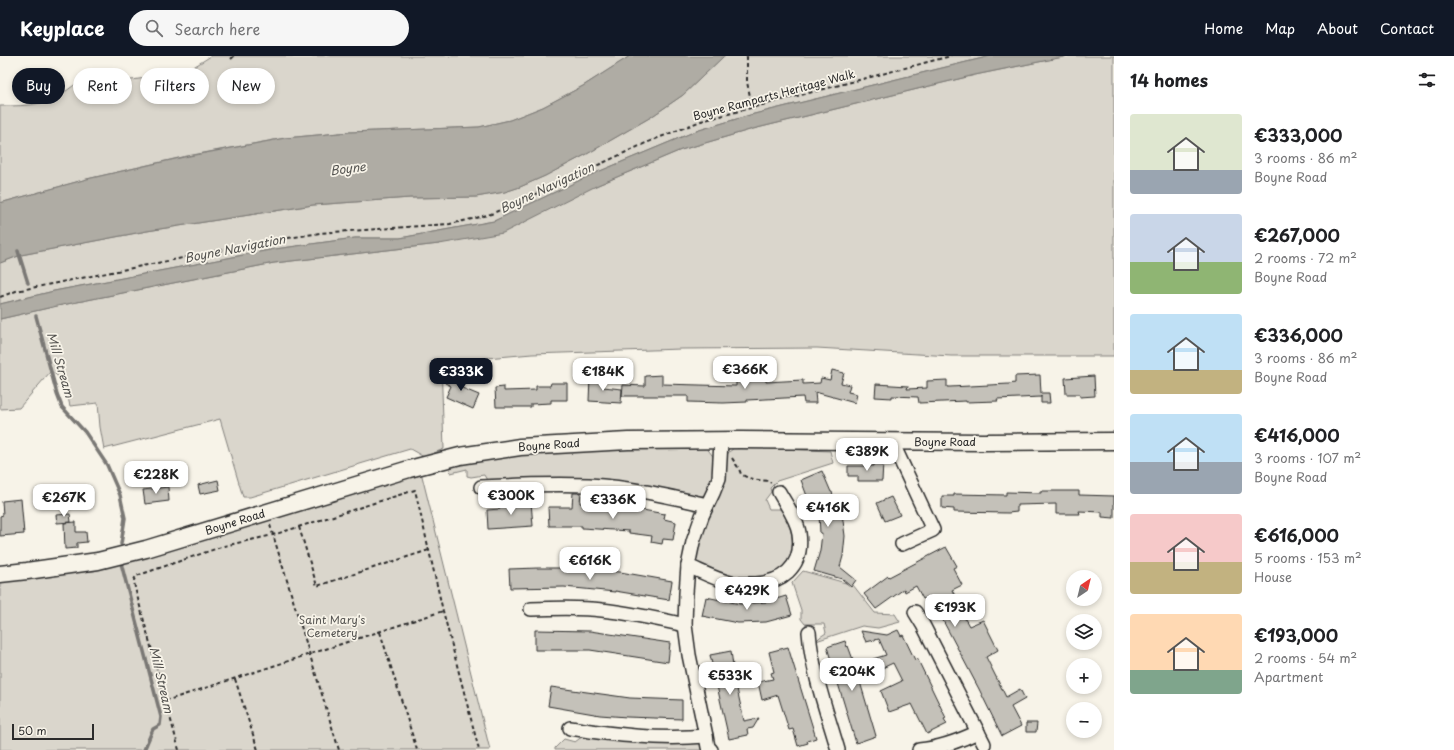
<!DOCTYPE html>
<html lang="en">
<head>
<meta charset="utf-8">
<style>
	:root { --surface:#fff; --page:#f6f6f6; --text:#202124; --muted:#757577; --accent:#111827 }
	body { margin:0; font-family:"Playpen Sans",sans-serif; background:var(--page); color:var(--text); height:100vh; display:flex; flex-direction:column; font-size:15px; white-space:nowrap }
	* { box-sizing:border-box; margin:0 }
	p { font-size:13px; color:var(--muted) }
	.icon { flex:none; width:22px; height:22px; fill:none; stroke:currentColor; stroke-width:2; stroke-linecap:round; stroke-linejoin:round }
	.map { position:relative; flex:1; overflow:hidden }
	.panel { display:flex; flex-direction:column; background:var(--surface); width:340px }
	.panel>* { flex:none }
	.top-card { position:absolute; left:12px; top:12px; width:380px; height:36px; display:flex; gap:8px }
	.needle { width:26px; rotate:35deg }
	.controls { position:absolute; left:1066px; top:514px; display:grid; gap:8px }
	.controls a { display:grid; place-items:center; width:36px; height:36px; border-radius:50%; background:var(--surface); box-shadow:0 2px 6px #0003; font-size:20px }
	.scale { position:absolute; left:12px; bottom:10px; width:82px; box-sizing:border-box; padding-left:4px; border:2px solid #2b2b2b; border-top:0; font-size:11px; line-height:14px; white-space:nowrap; color:#2b2b2b; -webkit-text-stroke:3px #f7f3e8; paint-order:stroke }
	.price { position:absolute; translate:-50% -34px; padding:0 9px; border-radius:8px; background:#fff; color:#222; font-size:13px; line-height:26px; filter:drop-shadow(0 1px 2px #0008) }
	.price::after { content:''; position:absolute; left:50%; top:24px; width:12px; height:9px; margin-left:-6px; background:inherit; clip-path:polygon(0 0,100% 0,50% 100%) }
	.price.active { background:var(--accent); color:#fff }
	ul { padding:0; list-style:none }
	li { display:flex; align-items:center; gap:12px; height:100px; padding:0 16px }
	li span { display:grid; place-items:center; flex:none; width:112px; height:80px; border-radius:4px; color:#555 }
	li>.icon { margin-inline-start:auto }
	span .icon { width:48px; height:48px; fill:#fffc; stroke-width:1 }
	li b { font-size:17px }
	h2 { display:flex; justify-content:space-between; align-items:center; height:48px; padding:0 16px; font-size:17px }
	.pill { padding:0 14px; border-radius:18px; background:var(--surface); box-shadow:0 2px 6px #0003; font-size:14px; line-height:36px }
	.pill.active { background:var(--accent); color:#fff }
	header { display:flex; align-items:center; gap:24px; box-sizing:border-box; height:56px; padding:0 20px; background:var(--accent); color:#fff }
	header strong { font-size:19px }
	nav { display:flex; gap:22px; margin-inline-start:auto; font-size:14px }
	.search { width:280px; height:36px; background:var(--page); display:flex; align-items:center; gap:10px; box-sizing:border-box; padding:0 14px; border-radius:22px; color:var(--muted); font-size:15px }
	main { display:flex; flex:1; min-height:0 }
	.map>svg:first-child { display:block }
	.green { fill:#dad6cc; stroke:#82807c }
	.water { fill:#afaca4; stroke:#7a7874 }
	.lines { fill:none; stroke-linecap:round; stroke-linejoin:round }
	.stream { stroke:#7a7874; stroke-width:3.5 }
	.building { fill:#c4c1b9; stroke:#2b2b2b }
	.minor-casing { stroke:#2b2b2b; stroke-width:16 }
	.tertiary-casing { stroke:#2b2b2b; stroke-width:19 }
	.path { stroke:#2b2b2b; stroke-width:2; stroke-dasharray:4 3; stroke-linecap:butt }
	.minor { stroke:#f7f3e8; stroke-width:13 }
	.tertiary { stroke:#f7f3e8; stroke-width:16 }
	.labels { text-anchor:middle; stroke-width:3.5; stroke-linejoin:round; paint-order:stroke }
	.street-label { font-size:11px; fill:#2b2b2b; stroke:#f7f3e8 }
	.park-label { font-size:11px; fill:#575653; stroke:#f7f3e8 }
	.water-label { font-size:12px; font-style:italic; fill:#53524f; stroke:#f7f3e8 }
</style>
</head>
<body>
<header>
<strong>Keyplace</strong>
<div class="search"><svg class="icon" aria-label="search" viewBox="0 0 24 24"><circle cx="10" cy="10" r="6"/><path d="M15 15l6 6"/></svg>Search here</div>
<nav><a>Home</a><a>Map</a><a>About</a><a>Contact</a></nav>
</header>
<main>
<div class="map">
<svg width="1114" height="694" viewBox="0 0 1114 694">
	<rect width="100%" height="100%" fill="#f7f3e8"/>
	<filter id="ink" filterUnits="userSpaceOnUse"><feTurbulence type="fractalNoise" baseFrequency=".025" numOctaves="2"/><feDisplacementMap in="SourceGraphic" scale="8" xChannelSelector="R" yChannelSelector="G"/><feConvolveMatrix kernelMatrix="1 2 1 2 8 2 1 2 1" color-interpolation-filters="sRGB"/></filter>
	<g filter="url(#ink)">
		<!-- green -->
		<g class="green">
			<path d="M211,0H630L583,30L543,51L510,64L479,71L350,76L285,82L187,100L87,123L0,147V50C14,50 28,50 41,47C59,43 77,27 91,15L124,25L184,17Z"/>
			<polygon points="724,0 991,0 750,59 696,75 593,118 494,165 400,182 355,182 275,193 54,235 0,248 0,207 21,199 147,175 313,149 410,142 476,141 504,136 520,131 545,120 587,98 651,61 683,39"/>
			<polygon points="1068,0 1114,0 1114,300 951,300 817,292 681,293 532,298 441,306 444,393 424,401 410,393 250,441 243,441 220,363 104,393 100,371 98,347 70,350 64,325 51,315 19,352 0,353 0,263 57,250 274,207 439,188 598,129 681,94 753,73 975,19"/>
			<polygon points="706,391 715,403 713,424 706,439 701,440 488,426 484,419 471,421 467,420 467,413 451,417 449,409 521,394"/>
			<polygon points="735,391 830,395 833,407 777,425 770,432 771,436 765,444 769,453 779,453 784,455 791,475 794,493 790,503 778,518 754,523 735,523 698,508 695,502 728,397"/>
			<polygon points="421,416 490,694 0,694 0,525 60,517 94,515"/>
			<polygon points="803,515 853,529 875,557 895,558 900,566 878,572 862,570 816,585 820,581 826,577 824,568 805,568 801,563 801,554 792,527"/>
			<polygon points="583,680 704,683 708,694 555,694 555,692 564,683 575,686"/>
		</g>
		<!-- water -->
		<g class="water">
			<polygon points="630,0 724,0 683,39 651,61 587,98 545,120 520,131 505,136 476,141 410,142 313,149 147,175 21,199 0,207 0,147 87,123 184,101 285,82 350,76 479,71 510,64 543,51 583,30"/>
			<polygon points="991,0 1068,0 975,19 753,73 681,94 598,129 503,177 439,188 274,207 57,250 0,263 0,248 54,235 275,193 355,182 400,182 494,165 593,118 696,75 750,59"/>
		</g>
		<g class="lines">
			<!-- stream -->
			<g class="stream">
				<polyline points="18,195 28,227"/>
				<polyline points="36,260 57,338 62,351 85,376 107,409 120,439 125,462 121,488"/>
				<polyline points="121,507 161,661 160,669 153,673 144,694"/>
			</g>
		</g>
		<!-- building -->
		<g class="building">
			<polygon points="832,314 844,317 841,327 850,329 848,336 857,338 855,347 815,336 816,347 804,347 803,341 747,344 747,346 723,347 688,346 688,340 622,340 623,329 645,330 645,320 662,319 662,328 736,330 736,321 766,320 766,326 803,324 803,328 820,327 821,322 830,324"/>
			<polygon points="450,317 465,324 462,332 479,339 473,353 446,341 451,330 445,327"/>
			<polygon points="1040,319 1041,337 1049,337 1050,347 1041,347 1041,340 1041,341 997,343 998,345 966,346 966,345 919,347 918,341 892,340 892,342 875,341 876,328 908,330 907,333 927,332 927,325 947,324 947,331 950,331 1009,328 1015,327 1015,320"/>
			<polygon points="1094,320 1095,340 1080,341 1080,338 1066,338 1065,322"/>
			<polygon points="590,321 604,322 603,331 622,333 621,347 589,345"/>
			<polygon points="551,327 567,327 567,344 551,344 551,347 531,348 531,351 496,351 495,332 504,331 504,335 536,334 536,330 550,330"/>
			<polygon points="874,406 883,406 882,425 858,425 858,420 848,420 848,410 874,410"/>
			<polygon points="822,415 831,436 832,436 838,458 842,457 845,480 843,500 840,511 856,524 851,531 842,523 814,515 820,495 822,477 820,477 819,458 815,459 809,440 807,440 801,424"/>
			<polygon points="218,424 220,434 200,438 198,429"/>
			<polygon points="168,431 169,445 145,448 143,434"/>
			<polygon points="1041,435 1079,435 1079,439 1114,440 1114,462 1102,461 1102,456 1079,455 1080,458 1056,458 1056,448 1017,449 1017,456 1008,457 954,456 954,453 942,452 942,440 954,440 954,438 1006,439 1006,436 1041,437"/>
			<polygon points="573,437 581,437 580,447 603,448 603,454 620,456 620,450 665,458 664,463 676,466 673,484 663,483 662,488 651,486 652,480 629,477 629,475 582,472 582,470 549,470 548,451 572,451"/>
			<polygon points="891,441 900,459 885,465 877,447"/>
			<polygon points="21,443 24,478 0,480 0,460 3,459 2,445"/>
			<polygon points="531,446 533,470 488,473 487,454 500,453 499,448"/>
			<polygon points="70,458 71,466 57,467 56,459"/>
			<polygon points="76,466 76,476 86,476 87,486 77,487 77,492 65,493 64,467"/>
			<polygon points="946,491 957,510 953,512 962,529 952,534 958,546 956,547 969,570 983,564 998,594 986,601 1006,641 1020,633 1025,643 1011,651 1021,670 1002,680 979,633 930,540 923,543 916,530 905,536 904,533 876,553 864,538 888,520 889,521"/>
			<polygon points="538,512 564,512 620,516 672,525 669,544 615,535 615,536 564,531 510,532 509,513"/>
			<polygon points="786,540 792,559 766,566 738,567 702,560 706,541 740,548 766,546"/>
			<polygon points="535,574 590,575 670,587 668,606 590,594 535,594"/>
			<polygon points="898,574 901,580 903,579 915,604 917,602 946,662 944,663 947,668 927,678 912,648 889,656 881,635 902,625 893,607 878,614 873,603 886,599 879,583 866,586 861,575 887,579"/>
			<polygon points="845,585 847,591 848,590 855,609 876,680 856,687 827,591"/>
			<polygon points="788,591 816,682 807,685 808,687 798,690 793,673 789,674 778,639 762,644 758,626 773,623 771,617 774,616 769,596"/>
			<polygon points="731,595 733,610 732,610 744,665 759,662 753,672 747,673 748,679 729,683 710,599"/>
			<polygon points="551,631 630,642 682,644 682,663 627,661 600,659 548,650"/>
			<polygon points="1026,667 1037,667 1036,676 1026,676"/>
		</g>
		<g class="lines">
			<!-- minor casing -->
			<g class="minor-casing">
				<g id="minor">
					<polyline points="892,386 933,474 902,488"/>
					<path d="M481,431C517,429 553,428 589,429C629,431 668,440 707,449"/>
					<path d="M688,510C702,516 717,524 731,527C737,529 744,528 750,528C781,528 804,512 799,477C797,463 786,449 779,436"/>
					<path d="M531,553C555,552 579,551 602,554C630,557 658,563 685,569"/>
					<polyline points="915,556 923,569 984,688"/>
					<path d="M809,576C812,616 827,656 838,694"/>
					<path d="M570,672C615,679 660,684 706,680"/>
					<polyline points="711,694 708,691 706,680 689,599 685,569 686,537 688,510 693,486 702,460 713,437 719,422 721,385"/>
					<path d="M919,694C940,692 959,685 978,676"/>
				</g>
			</g>
			<!-- tertiary casing -->
			<g class="tertiary-casing">
				<polyline id="tertiary" points="0,518 27,515 98,505 146,493 409,413 460,400 520,391 628,385 740,384 983,386 1114,385"/>
			</g>
			<!-- path -->
			<g class="path">
				<polyline points="747,0 747,26 752,50"/>
				<polyline points="231,3 234,0"/>
				<polyline points="0,241 16,235 263,186 320,177 450,168 472,163 491,158 516,147 648,86 701,65 951,0"/>
				<path d="M732,402L739,413L741,418C750,424 758,424 769,425L771,427"/>
				<polyline points="270,469 339,694"/>
				<polyline points="299,471 317,530 429,494"/>
				<polyline points="380,576 417,694"/>
				<polyline points="235,623 258,694"/>
				<polyline points="165,645 443,555"/>
				<polyline points="179,694 135,532 134,524 136,520 224,490 273,479 415,434 443,555 479,694"/>
			</g>
			<!-- minor -->
			<use href="#minor" class="minor"/>
			<!-- tertiary -->
			<use href="#tertiary" class="tertiary"/>
		</g>
	</g>
	<g class="labels">
		<!-- street labels -->
		<g class="street-label">
			<text transform="translate(774 39) rotate(-15)" y="4">Boyne Ramparts Heritage Walk</text>
			<text x="945" y="390">Boyne Road</text>
			<text transform="translate(549 389) rotate(-4)" y="4">Boyne Road</text>
			<text transform="translate(235 466) rotate(-17)" y="4">Boyne Road</text>
		</g>
		<!-- park labels -->
		<g class="park-label">
			<text x="332" y="568">Saint Mary's<tspan x="332" dy="13">Cemetery</tspan></text>
		</g>
		<!-- water labels -->
		<g class="water-label">
			<text transform="translate(348 113) rotate(-7)" y="4">Boyne</text>
			<text transform="translate(547 132) rotate(-25)" y="4">Boyne Navigation</text>
			<text transform="translate(235 193) rotate(-11)" y="4">Boyne Navigation</text>
			<text transform="translate(60 309) rotate(74)" y="4">Mill Stream</text>
			<text transform="translate(161 624) rotate(77)" y="4">Mill Stream</text>
		</g>
	</g>
</svg>
<div class="controls">
<a><svg class="needle" viewBox="-14 -14 28 28"><path d="M0-13l5 13h-10z" fill="#e53935"/><path d="M0 13l5-13h-10z" fill="#757577"/></svg></a>
<a><svg class="icon" aria-label="layers" viewBox="0 0 24 24"><path d="M12 4l9 5-9 5-9-5zM3 14l9 5 9-5"/></svg></a>
<a>+</a>
<a>−</a>
</div>
<div class="scale">50 m</div>
<b class="price" style="left:745px;top:334px">€366K</b>
<b class="price active" style="left:461px;top:336px">€333K</b>
<b class="price" style="left:603px;top:336px">€184K</b>
<b class="price" style="left:867px;top:416px">€389K</b>
<b class="price" style="left:156px;top:439px">€228K</b>
<b class="price" style="left:511px;top:460px">€300K</b>
<b class="price" style="left:64px;top:462px">€267K</b>
<b class="price" style="left:613px;top:464px">€336K</b>
<b class="price" style="left:828px;top:472px">€416K</b>
<b class="price" style="left:590px;top:525px">€616K</b>
<b class="price" style="left:747px;top:555px">€429K</b>
<b class="price" style="left:955px;top:572px">€193K</b>
<b class="price" style="left:852px;top:636px">€204K</b>
<b class="price" style="left:730px;top:640px">€533K</b>
<div class="top-card">
<a class="pill active">Buy</a>
<a class="pill">Rent</a>
<a class="pill">Filters</a>
<a class="pill">New</a>
</div>
</div>
<section class="panel">
<h2>14 homes<svg class="icon" aria-label="filters" viewBox="0 0 24 24"><path d="M4 7h16M4 17h16"/><circle cx="9" cy="7" r="2"/><circle cx="15" cy="17" r="2"/></svg></h2>
<ul>
<li><span style="background:linear-gradient(#dfe7d0 70%,#9aa5b1 0)"><svg class="icon" aria-label="home" viewBox="0 0 24 24"><path d="M3 11l9-7 9 7M6 9v11h12V9"/></svg></span><div><b>€333,000</b><p>3 rooms · 86 m²</p><p>Boyne Road</p></div></li>
<li><span style="background:linear-gradient(#c9d6e8 60%,#8fb573 0)"><svg class="icon" aria-label="home" viewBox="0 0 24 24"><path d="M3 11l9-7 9 7M6 9v11h12V9"/></svg></span><div><b>€267,000</b><p>2 rooms · 72 m²</p><p>Boyne Road</p></div></li>
<li><span style="background:linear-gradient(#bfe0f5 70%,#c2b280 0)"><svg class="icon" aria-label="home" viewBox="0 0 24 24"><path d="M3 11l9-7 9 7M6 9v11h12V9"/></svg></span><div><b>€336,000</b><p>3 rooms · 86 m²</p><p>Boyne Road</p></div></li>
<li><span style="background:linear-gradient(#bfe0f5 60%,#9aa5b1 0)"><svg class="icon" aria-label="home" viewBox="0 0 24 24"><path d="M3 11l9-7 9 7M6 9v11h12V9"/></svg></span><div><b>€416,000</b><p>3 rooms · 107 m²</p><p>Boyne Road</p></div></li>
<li><span style="background:linear-gradient(#f6c9c9 60%,#c2b280 0)"><svg class="icon" aria-label="home" viewBox="0 0 24 24"><path d="M3 11l9-7 9 7M6 9v11h12V9"/></svg></span><div><b>€616,000</b><p>5 rooms · 153 m²</p><p>House</p></div></li>
<li><span style="background:linear-gradient(#ffd9b3 70%,#7fa58c 0)"><svg class="icon" aria-label="home" viewBox="0 0 24 24"><path d="M3 11l9-7 9 7M6 9v11h12V9"/></svg></span><div><b>€193,000</b><p>2 rooms · 54 m²</p><p>Apartment</p></div></li>
</ul>
</section>
</main>
</body>
</html>
